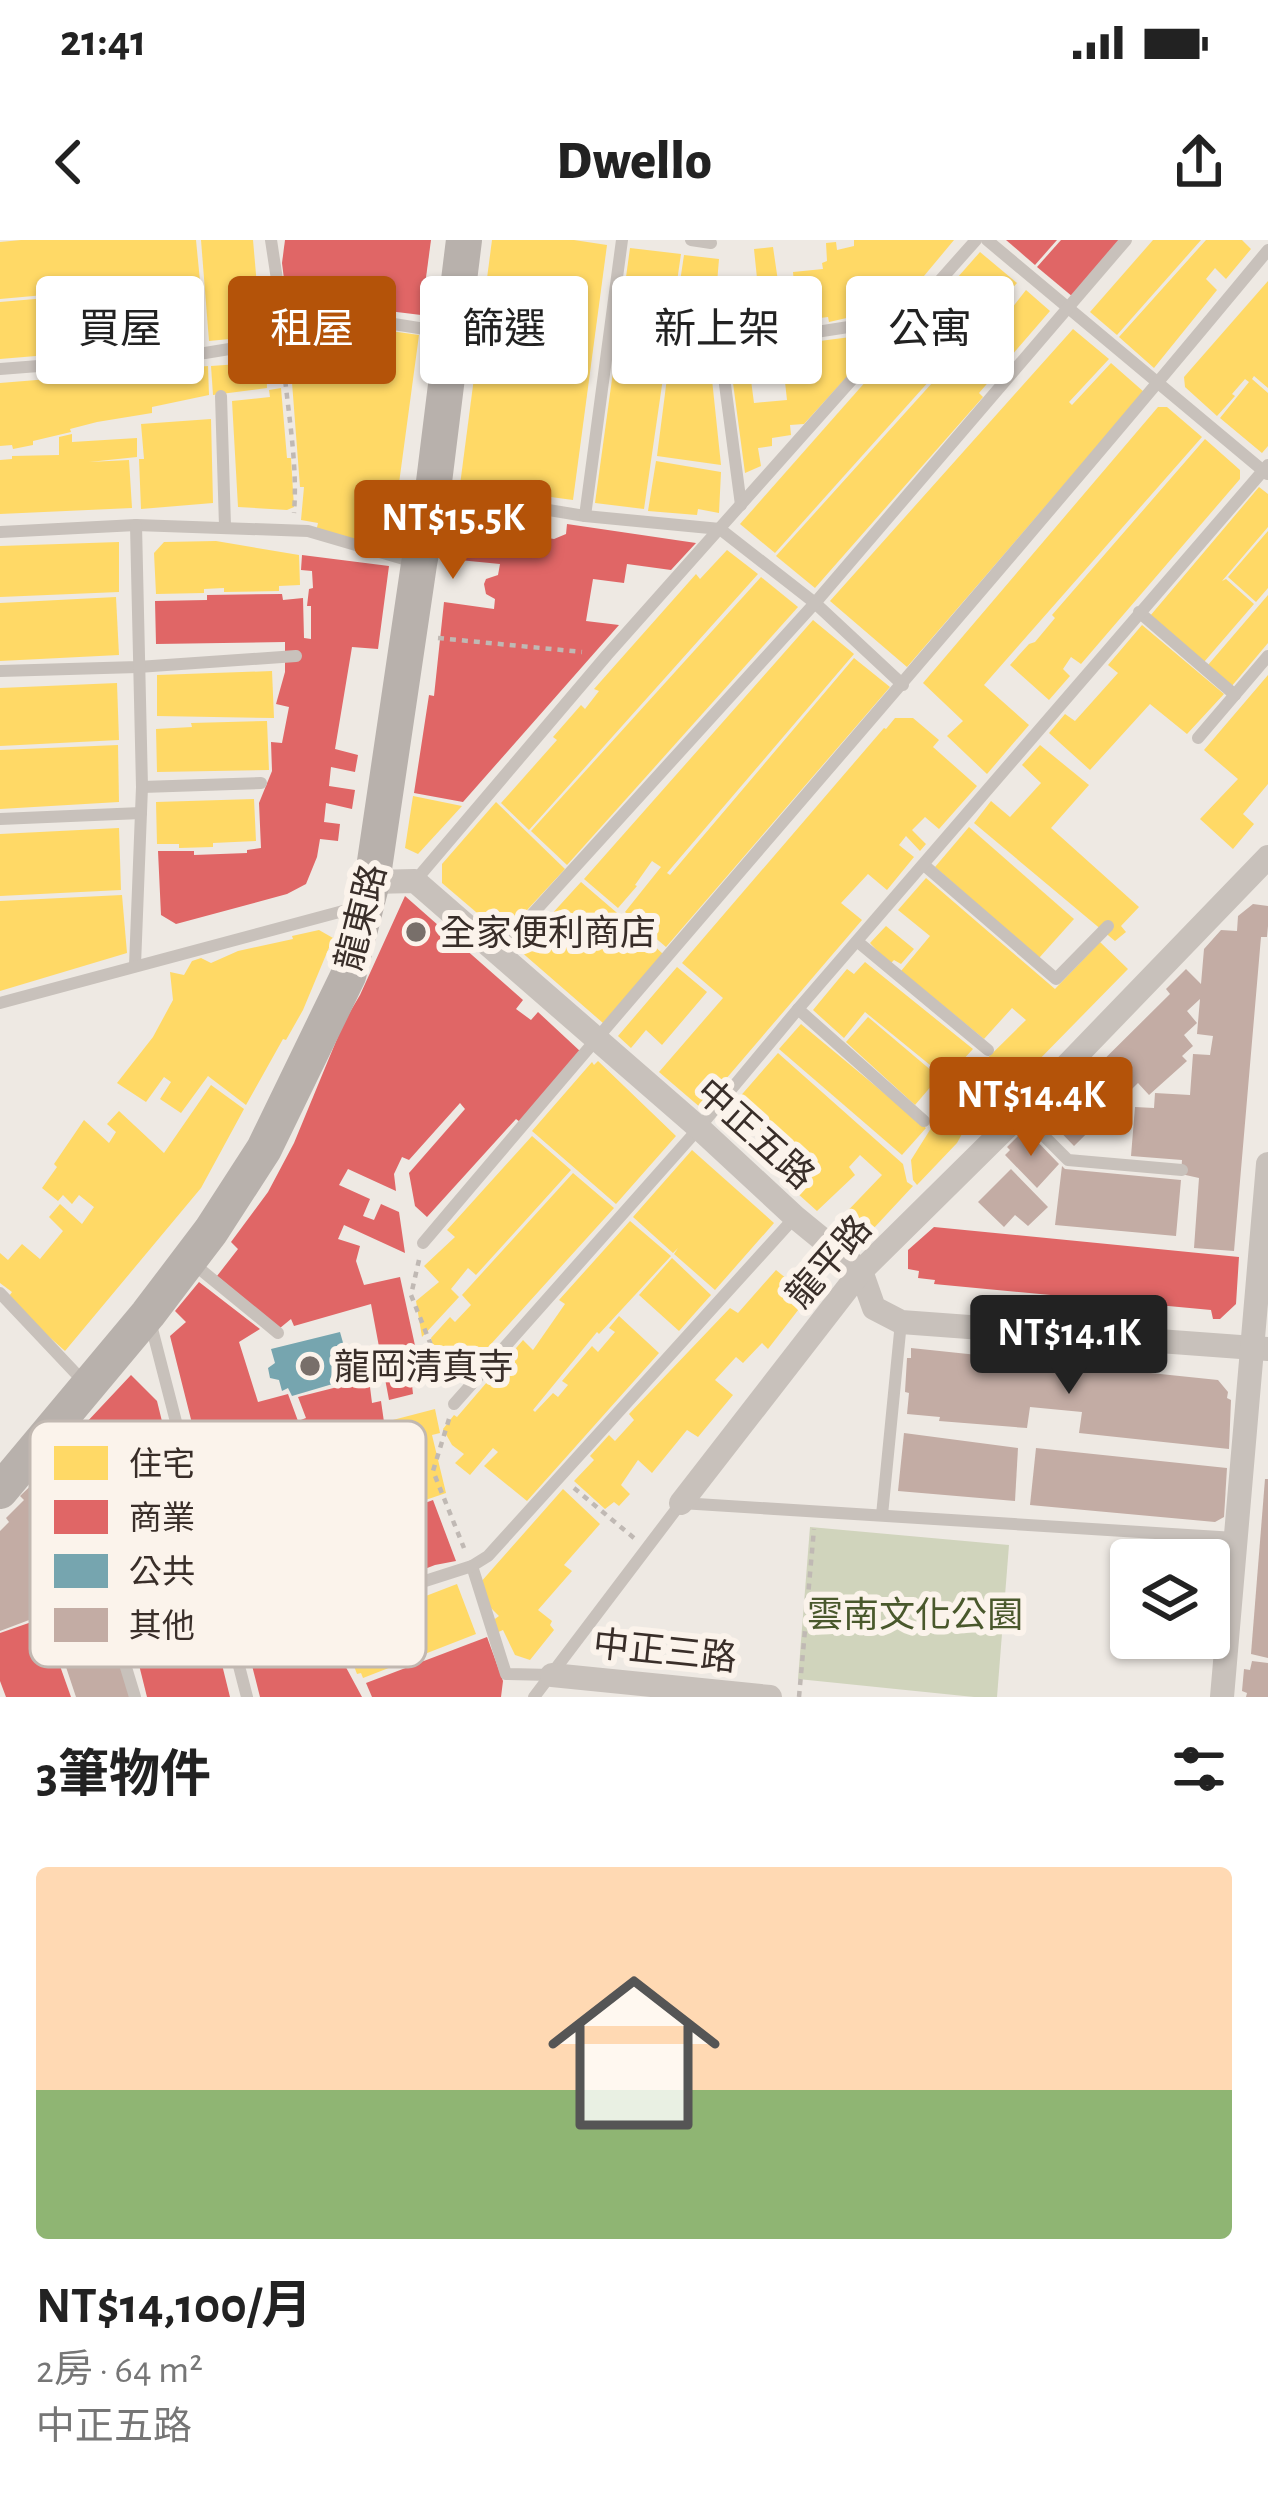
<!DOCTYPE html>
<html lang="zh-TW">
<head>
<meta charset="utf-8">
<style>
	:root { --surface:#fff; --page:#f2f2f2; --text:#222; --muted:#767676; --line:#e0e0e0; --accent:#b45309 }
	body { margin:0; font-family:"Alegreya Sans","Noto Sans TC",sans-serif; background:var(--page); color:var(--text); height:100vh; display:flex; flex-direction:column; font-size:45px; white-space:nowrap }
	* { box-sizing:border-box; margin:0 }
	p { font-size:39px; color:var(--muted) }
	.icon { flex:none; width:66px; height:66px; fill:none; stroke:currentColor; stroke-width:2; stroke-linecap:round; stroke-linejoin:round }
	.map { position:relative; height:1457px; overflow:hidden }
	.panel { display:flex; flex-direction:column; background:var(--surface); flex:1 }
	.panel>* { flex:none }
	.top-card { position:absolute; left:36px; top:36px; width:1197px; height:108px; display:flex; gap:24px }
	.fabs { position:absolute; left:1110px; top:1299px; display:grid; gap:24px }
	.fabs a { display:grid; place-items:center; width:120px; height:120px; border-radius:12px; background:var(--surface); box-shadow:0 3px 9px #0004; font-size:60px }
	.price { position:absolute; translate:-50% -102px; padding:0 27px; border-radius:12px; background:var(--accent); color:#fff; font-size:39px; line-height:78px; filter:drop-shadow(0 3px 6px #0008) }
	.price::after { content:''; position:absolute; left:50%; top:72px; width:36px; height:27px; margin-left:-18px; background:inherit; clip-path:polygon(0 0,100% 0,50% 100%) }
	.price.current { background:#222; color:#fff }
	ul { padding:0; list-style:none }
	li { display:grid; align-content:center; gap:24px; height:636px; padding:0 36px }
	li+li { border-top:3px solid var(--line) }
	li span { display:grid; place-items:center; height:372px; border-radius:12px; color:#555 }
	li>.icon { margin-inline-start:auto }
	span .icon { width:216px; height:216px; fill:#fffc; stroke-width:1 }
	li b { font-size:51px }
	h2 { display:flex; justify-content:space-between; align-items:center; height:144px; padding:0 36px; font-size:51px }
	.tag { padding:0 42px; border-radius:12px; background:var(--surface); box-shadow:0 3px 9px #0004; font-size:42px; line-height:108px }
	.tag.current { background:var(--accent); color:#fff }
	.status { display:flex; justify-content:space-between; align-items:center; height:84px; padding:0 60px; background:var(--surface); direction:ltr }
	.status svg { height:33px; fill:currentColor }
	header { display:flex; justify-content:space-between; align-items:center; height:156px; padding:0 36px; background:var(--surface); font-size:54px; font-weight:800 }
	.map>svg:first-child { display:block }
	.green { fill:#d0d4bc }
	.homes { fill:#ffd966 }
	.shops { fill:#e06666 }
	.public { fill:#76a5af }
	.building { fill:#c3aca4 }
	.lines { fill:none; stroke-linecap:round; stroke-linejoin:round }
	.path { stroke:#c0b9b4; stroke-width:4.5; stroke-dasharray:6 6; stroke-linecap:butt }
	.lane { stroke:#c8c1bb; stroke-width:12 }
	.street { stroke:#c8c1bb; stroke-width:24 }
	.secondary { stroke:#b8b1ac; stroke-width:36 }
	.poi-dot { fill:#786f6a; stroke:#fbf3eb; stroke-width:4.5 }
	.labels { text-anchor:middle; stroke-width:12; stroke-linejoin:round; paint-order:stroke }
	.street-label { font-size:36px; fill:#392e29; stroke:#fbf3eb }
	.poi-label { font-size:36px; fill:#392e29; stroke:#fbf3eb; text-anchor:start }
	.park-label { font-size:36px; fill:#49582c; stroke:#fbf3eb }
	.key { fill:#fbf3eb; stroke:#c1b8b1; stroke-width:3 }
	.key-label { font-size:33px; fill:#392e29 }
</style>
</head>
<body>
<div class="status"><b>21:41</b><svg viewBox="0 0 49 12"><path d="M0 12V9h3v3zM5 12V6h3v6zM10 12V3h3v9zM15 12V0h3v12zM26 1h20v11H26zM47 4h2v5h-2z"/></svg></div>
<header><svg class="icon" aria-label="back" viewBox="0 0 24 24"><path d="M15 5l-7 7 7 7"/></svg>Dwello<svg class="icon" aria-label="share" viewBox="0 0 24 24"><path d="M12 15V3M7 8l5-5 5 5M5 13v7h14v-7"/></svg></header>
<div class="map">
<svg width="1268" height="1457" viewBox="0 0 1268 1457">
	<rect width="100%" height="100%" fill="#eee9e3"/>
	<!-- green -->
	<polygon class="green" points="810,1287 1009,1305 997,1457 974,1457 798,1439"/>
	<!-- homes -->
	<g class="homes">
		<polygon points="21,0 196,0 200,41 0,59 0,2"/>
		<polygon points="201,0 253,0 260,80 250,97 209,101"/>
		<polygon points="492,0 574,0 607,5 573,260 460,245"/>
		<polygon points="854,0 954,0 919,42 909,44 910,51 892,55 895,73 891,76 882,77 879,44 857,48 860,75 829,82 828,77 812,79 812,84 787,87 787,83 762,87 754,9 773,7 779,48 794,43 793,32 823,29 822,23 827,21 826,3 836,2 837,10 854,6"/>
		<polygon points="1153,0 1201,0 1117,95 1090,72"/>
		<polygon points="1206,0 1242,0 1251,9 1226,39 1215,28 1206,39 1217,50 1154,128 1119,97"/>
		<polygon points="630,8 681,14 644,269 595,263"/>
		<polygon points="980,12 1017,43 775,313 740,284"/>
		<polygon points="684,15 719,19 715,67 677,62"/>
		<polygon points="1268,41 1268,148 1254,136 1252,139 1268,153 1268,206 1262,213 1220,178 1249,142 1245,139 1232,154 1235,156 1217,176 1185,147 1184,137"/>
		<polygon points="199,45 204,102 0,119 0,62"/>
		<polygon points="1026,50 1050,71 979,153 983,157 815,348 776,316 1006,61 1012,68"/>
		<polygon points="676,68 718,73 717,93 707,92 721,225 657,216"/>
		<polygon points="291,77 419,95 390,310 315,296 318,283 301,280 304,247 300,247 289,103"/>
		<polygon points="1073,89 1109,119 1069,162 1072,165 1111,123 1144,152 907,427 830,361"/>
		<polygon points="874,94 875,106 804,184 790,185 791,195 772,198 772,206 758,208 761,226 745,233 729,113 747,110 754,163 787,160 781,106"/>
		<polygon points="266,122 267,148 213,155 211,126"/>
		<polygon points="208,126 209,155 152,167 152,173 97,182 70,189 71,192 33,201 33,205 13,209 12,205 0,206 0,143"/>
		<polygon points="281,148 287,218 291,218 294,267 287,270 238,267 232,161 270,157 269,150"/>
		<polygon points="1158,167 1167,167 1202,197 984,445 1029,485 987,534 947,496 963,481 923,443"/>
		<polygon points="211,179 213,263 141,269 139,219 144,219 141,184"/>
		<polygon points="72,194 72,202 137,198 137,217 89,222 129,220 132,268 0,274 0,220 12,219 12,216 59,215 59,197"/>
		<polygon points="1205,199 1240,230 1240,239 1081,424 1071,417 1063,429 1070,436 1049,460 1010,425 1029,404 1035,402 1055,378 1052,375"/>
		<polygon points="656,221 721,232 719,273 698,269 697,275 648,271"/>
		<polygon points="1259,247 1268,254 1268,287 1222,341 1226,339 1254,364 1204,422 1150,376"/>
		<polygon points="1268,291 1268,348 1256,362 1228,337"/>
		<polygon points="216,301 299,315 300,345 279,346 279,351 224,352 224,348 204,349 204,353 156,354 154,313 164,302"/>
		<polygon points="119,302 119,352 0,357 0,306"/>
		<polygon points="727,310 758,334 529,590 501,563 557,500 553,497 581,465 585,469 599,451 594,449 696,334 700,339"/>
		<polygon points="761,337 798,367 567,625 531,591"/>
		<polygon points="1268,355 1268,403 1231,447 1208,425"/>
		<polygon points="116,357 119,415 0,421 0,363"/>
		<polygon points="813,380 854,414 667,633 670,635 854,418 890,447 666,707 625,672 661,627 652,621 635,645 637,646 618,668 584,639"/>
		<polygon points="1142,385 1224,454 1187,494 1150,464 1090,530 1049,493 1065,474 1075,481 1118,433 1108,425"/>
		<polygon points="272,431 274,478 157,476 157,435"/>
		<polygon points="1268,435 1268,544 1243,574 1254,584 1233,609 1200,579 1238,539 1204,510"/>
		<polygon points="117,443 119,500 0,506 0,448"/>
		<polygon points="895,478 913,478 939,500 933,507 977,546 939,589 925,577 912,590 926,604 920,611 906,596 899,605 914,617 887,650 868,634 841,663 862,680 701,868 659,832 723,758 682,723 884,488 886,489"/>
		<polygon points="267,481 269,530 157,532 156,489 192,487 191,483"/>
		<polygon points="118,505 119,562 0,569 0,510"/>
		<polygon points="1040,505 1089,545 1051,588 1139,667 1121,686 1126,692 1115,701 974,583 991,561 1010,577 1041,543 1022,525"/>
		<polygon points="413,556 462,566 418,614 405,608"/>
		<polygon points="254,559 256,601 213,603 213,607 179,608 179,604 157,604 156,562"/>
		<polygon points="496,562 565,629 516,682 490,684 442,643 442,624"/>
		<polygon points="969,587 1074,679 1039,718 935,627"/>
		<polygon points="119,588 121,650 0,656 0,594"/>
		<polygon points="926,638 1055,749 1100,702 1128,729 977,883 973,881 967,885 957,903 917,945 913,940 911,920 945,866 948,857 1026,780 1012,768 984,799 901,731 930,696 898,670"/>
		<polygon points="581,642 623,678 617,684 646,708 650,702 663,714 603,783 519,710"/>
		<polygon points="122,655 127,713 0,751 0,661"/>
		<polygon points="886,686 914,709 901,724 894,720 890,724 870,703"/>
		<polygon points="319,690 333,698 303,770 286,800 283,799 246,865 208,836 181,873 160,859 171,842 164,837 146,862 117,843 153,797 173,760 170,732 184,735 192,721 201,718 211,723 238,711 293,699 292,696"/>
		<polygon points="865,722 973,809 946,838 865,772 844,798 813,770 847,729 854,734"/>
		<polygon points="677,727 707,752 662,805 646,790 631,808 618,796"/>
		<polygon points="868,777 939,837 915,865 846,802"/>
		<polygon points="801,784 926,888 902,915 779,809"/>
		<polygon points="778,813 903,924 907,942 913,946 873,989 845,994 836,983 882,935 860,915 849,927 855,935 817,971 758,918 773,902 746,877 727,891 717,883"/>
		<polygon points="598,821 676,896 616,964 532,891 592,822 594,825"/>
		<polygon points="211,845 244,869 201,948 65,1111 7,1059 12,1052 0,1043 0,1013 8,1020 22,1004 40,1019 63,991 49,977 60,964 82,984 94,967 79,955 72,964 63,955 58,961 42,948 57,927 54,924 84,880 109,903 116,892 107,884 119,871 164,913"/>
		<polygon points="532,896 571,930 476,1035 468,1028 451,1049 459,1057 422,1097 416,1061 439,1042 424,1026 455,997 447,990"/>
		<polygon points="692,910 774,983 715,1050 674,1014 678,1008 673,1013 633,977"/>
		<polygon points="573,933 614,968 454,1145 437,1130 431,1098 450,1077 455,1082 471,1065 462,1055"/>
		<polygon points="630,981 671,1016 599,1094 597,1092 533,1170 535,1172 553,1153 558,1157 568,1145 562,1141 592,1106 598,1112 615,1092 609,1088 619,1076 659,1113 527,1261 484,1226 498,1212 493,1208 470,1235 455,1223 464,1214 452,1205 443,1189 454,1175 457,1177 523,1100 533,1110 565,1064 559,1060"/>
		<polygon points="824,1017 833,1025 768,1109 762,1103 743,1123 736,1117 715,1140 733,1155 698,1197 687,1190 652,1233 638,1220 621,1245 630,1254 619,1266 614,1262 605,1269 574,1241 594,1220 590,1216 609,1195 615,1201 634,1180 629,1174 730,1068 738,1073 776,1030 799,1049"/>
		<polygon points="672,1018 711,1055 679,1091 639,1055"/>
		<polygon points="435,1169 440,1193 432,1195 446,1253 402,1268 392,1236 402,1233 389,1181"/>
		<polygon points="563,1249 600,1284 564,1325 572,1331 538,1370 552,1381 550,1385 554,1390 530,1420 515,1415 503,1390 496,1393 492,1381 499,1376 488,1365 480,1343"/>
		<polygon points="457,1344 476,1394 363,1438 361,1433 357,1434 340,1389"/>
	</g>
	<!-- shops -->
	<g class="shops">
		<polygon points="285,0 431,0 421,75 324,63 291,54 284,39 282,23"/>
		<polygon points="1006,0 1057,0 1035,25"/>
		<polygon points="1061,0 1124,0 1073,57 1037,27"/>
		<polygon points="470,269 531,279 529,295 554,299 566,294 567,284 696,303 671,330 627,324 624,343 593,339 586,381 619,385 463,562 414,553 429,455 434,456 444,362 494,369 495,359 486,354 484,344 486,339 498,335 500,324 449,319 455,281"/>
		<polygon points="302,315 389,326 378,409 352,407 335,509 358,515 355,532 331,527 329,546 355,550 352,569 326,563 324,582 340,584 338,601 320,599 317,617 306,644 287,654 176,684 161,675 158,611 194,611 194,615 247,613 247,610 261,608 259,563 272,531 271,502 282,503 289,467 276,464 285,432 285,402 156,404 155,361 207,360 207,355 282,354 283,360 303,358 304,398 311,399 311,366 307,366 309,349 313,348 312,331 301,330"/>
		<polygon points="405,656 523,760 516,769 531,780 538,772 581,812 520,882 516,879 427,977 415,966 409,933 465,869 460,863 409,920 402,917 394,934 396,951 348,929 339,945 370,959 363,976 374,980 381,964 399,972 405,1013 344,985 338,999 360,1006 356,1021 364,1045 400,1037 423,1142 412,1145 413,1154 389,1160 371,1064 294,1086 291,1079 280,1088 217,1036 238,1009 231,1002 268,952 294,903 344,782 360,755"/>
		<polygon points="934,987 1239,1017 1236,1064 1220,1079 1213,1079 1211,1070 934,1044 935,1040 918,1038 919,1031 908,1029 908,1010"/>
		<polygon points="199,1042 260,1089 239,1102 258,1162 288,1154 298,1181 306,1178 298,1157 369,1139 372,1163 381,1161 384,1182 371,1184 373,1196 385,1193 392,1230 312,1250 299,1204 285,1208 290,1220 207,1243 170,1096 186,1082 175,1071"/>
		<polygon points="131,1135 157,1161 230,1457 147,1457 100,1268 54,1217"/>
		<polygon points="433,1260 456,1321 435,1325 324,1368 297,1295 328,1283 333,1297"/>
		<polygon points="287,1304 305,1368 310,1367 325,1395 328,1394 362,1457 260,1457 225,1319"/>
		<polygon points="43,1378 71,1457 6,1457 0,1441 0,1393"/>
		<polygon points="487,1397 503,1441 501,1457 372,1457 366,1443"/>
	</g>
	<!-- public -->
	<polygon class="public" points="340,1092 353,1138 292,1156 288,1148 282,1151 279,1140 270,1138 268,1128 275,1123 271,1109"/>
	<!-- building -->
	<g class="building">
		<polygon points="1253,664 1268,666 1268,686 1267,697 1261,697 1234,1011 1194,1008 1199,938 1181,934 1182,920 1131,916 1135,867 1154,868 1155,853 1190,855 1193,814 1210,815 1213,796 1197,794 1200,759 1187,771 1197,783 1184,795 1193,806 1182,816 1187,821 1149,855 1138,843 1074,906 1046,877 1170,754 1166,749 1186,729 1201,744 1204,709 1221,690 1237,691 1238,676"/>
		<polygon points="1029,893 1059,924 1037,948 1005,915 1010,910 1007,907 1020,894 1024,898"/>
		<polygon points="1062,926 1065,929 1181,940 1176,996 1055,985"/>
		<polygon points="1011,929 1048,967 1028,986 1015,975 1004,987 978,962"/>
		<polygon points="911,1108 1218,1140 1228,1152 1227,1158 1231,1160 1229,1209 1079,1193 1082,1172 1030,1167 1027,1188 939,1181 940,1177 907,1174 909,1153 905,1152 907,1118 911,1118"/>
		<polygon points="904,1193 1018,1208 1015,1261 898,1251"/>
		<polygon points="1036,1208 1227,1228 1224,1277 1215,1282 1030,1265"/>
		<polygon points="44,1233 87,1278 91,1297 96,1301 134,1457 76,1457 63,1418 74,1414 68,1399 59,1404 45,1374 0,1391 0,1291 9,1282 6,1278 24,1260 20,1256"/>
		<polygon points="1265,1239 1268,1239 1268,1418 1251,1414"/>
		<polygon points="1252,1421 1268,1423 1268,1457 1246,1457 1247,1453 1242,1451 1244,1429 1250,1430"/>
	</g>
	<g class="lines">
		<!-- path -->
		<g class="path">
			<path d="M283,117C287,169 298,221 294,273"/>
			<polyline points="438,398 582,412"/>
			<polyline points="419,1020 411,1055 447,1145"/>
			<polyline points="449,1179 433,1231 464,1308"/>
			<polyline points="574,1248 634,1298"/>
			<polyline points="230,1310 292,1299 316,1358"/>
			<polyline points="799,1457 814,1289"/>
		</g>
		<!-- lane -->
		<g class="lane">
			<polyline points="271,0 281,66 450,93"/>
			<polyline points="691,0 711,3"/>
			<polyline points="987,0 1267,234"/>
			<polyline points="0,129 205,113 278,101 281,66"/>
			<polyline points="221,156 225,286"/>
			<polyline points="434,251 585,276 720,289 815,363 903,445"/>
			<polyline points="741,265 720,107 906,78"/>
			<polyline points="585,276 622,0"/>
			<polyline points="0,292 136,285 308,291 414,322"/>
			<polyline points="1139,372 1235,455"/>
			<polyline points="0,431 138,427 296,416"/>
			<polyline points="1198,498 1268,416"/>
			<polyline points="142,547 261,543"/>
			<polyline points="0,579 141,573"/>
			<polyline points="924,625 1056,739 1108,686"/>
			<polyline points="415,641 607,415 976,0"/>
			<polyline points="858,702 988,810"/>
			<polyline points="497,713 815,363 1126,0"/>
			<polyline points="135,725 142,547 136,285"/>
			<polyline points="0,763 358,667"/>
			<polyline points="798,769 924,881"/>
			<polyline points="1021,873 1068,920 1182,930"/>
			<path d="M423,1003C703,671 991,345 1268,10"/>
			<polyline points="190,1021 278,1093"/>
			<polyline points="0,1053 83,1141"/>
			<polyline points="150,1081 247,1457"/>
			<polyline points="454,1164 699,888 798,769 1268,225"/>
			<polyline points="55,1194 135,1457"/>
			<polyline points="882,1275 901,1082"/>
			<polyline points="472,1326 506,1434 552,1435"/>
			<polyline points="322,1374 472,1326 488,1316 795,977"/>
			<polyline points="534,1457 681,1263 1235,1298"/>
		</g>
		<!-- street -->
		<g class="street">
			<polyline points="372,642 415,641 699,888 795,977 861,1031 874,1068 901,1082 1268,1109"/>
			<polyline points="681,1263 861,1031 1021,873 1268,617"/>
			<polyline points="552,1435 770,1457"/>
			<polyline points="1222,1457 1268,924"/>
		</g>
		<!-- secondary -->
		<polyline class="secondary" points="0,1251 148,1074 211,991 264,909 348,736 372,642 419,324 433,250 464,0"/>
	</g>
	<!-- markers -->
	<g class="poi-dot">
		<circle cx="416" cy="692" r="12"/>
		<circle cx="310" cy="1126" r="12"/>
	</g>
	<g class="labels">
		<!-- street labels -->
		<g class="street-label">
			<text transform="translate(360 677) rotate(-76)" y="13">龍東路</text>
			<text transform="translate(756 893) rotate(42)" y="13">中正五路</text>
			<text transform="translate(828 1021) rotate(-49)" y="13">龍平路</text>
			<text transform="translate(665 1410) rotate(6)" y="13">中正三路</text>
		</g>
		<!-- poi labels -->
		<g class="poi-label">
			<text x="440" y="705">全家便利商店</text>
			<text x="334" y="1139">龍岡清真寺</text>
		</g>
		<!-- park labels -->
		<g class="park-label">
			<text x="915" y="1387">雲南文化公園</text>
		</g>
	</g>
	<!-- legend -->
	<rect x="30" y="1181" width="396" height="246" rx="18" class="key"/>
	<rect x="54" y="1206" width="54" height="34" fill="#ffd966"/>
	<rect x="54" y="1260" width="54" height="34" fill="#e06666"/>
	<rect x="54" y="1314" width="54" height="34" fill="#76a5af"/>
	<rect x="54" y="1368" width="54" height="34" fill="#c3aca4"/>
	<g class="key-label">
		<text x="129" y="1235">住宅</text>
		<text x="129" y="1289">商業</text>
		<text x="129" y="1343">公共</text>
		<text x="129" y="1397">其他</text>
	</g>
</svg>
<div class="fabs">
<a><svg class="icon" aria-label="layers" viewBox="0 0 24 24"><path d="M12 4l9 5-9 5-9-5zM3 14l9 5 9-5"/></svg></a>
</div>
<b class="price" style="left:453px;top:342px">NT$15.5K</b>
<b class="price" style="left:1031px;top:919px">NT$14.4K</b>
<b class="price current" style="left:1069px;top:1157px">NT$14.1K</b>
<div class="top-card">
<a class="tag">買屋</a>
<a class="tag current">租屋</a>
<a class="tag">篩選</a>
<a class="tag">新上架</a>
<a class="tag">公寓</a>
</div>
</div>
<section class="panel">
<h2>3筆物件<svg class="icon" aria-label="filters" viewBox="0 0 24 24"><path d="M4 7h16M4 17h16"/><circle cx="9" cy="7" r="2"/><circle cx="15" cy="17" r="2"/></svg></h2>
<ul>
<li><span style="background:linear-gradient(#ffd9b3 60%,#8fb573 0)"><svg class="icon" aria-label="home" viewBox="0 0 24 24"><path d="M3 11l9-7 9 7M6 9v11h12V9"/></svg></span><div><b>NT$14,100/月</b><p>2房 · 64 m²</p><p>中正五路</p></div></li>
</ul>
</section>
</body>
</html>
